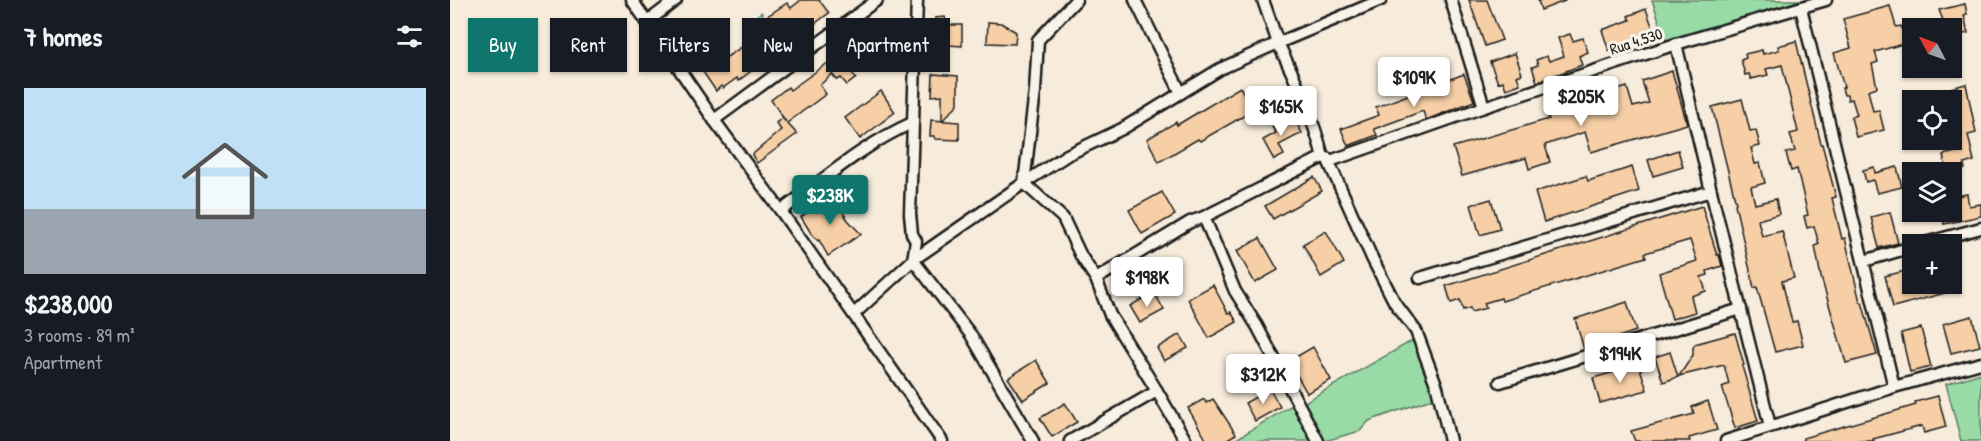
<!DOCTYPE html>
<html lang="en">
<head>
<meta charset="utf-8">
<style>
	:root { --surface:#171b24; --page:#20242c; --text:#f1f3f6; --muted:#9ea1a6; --line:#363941; --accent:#0f766e }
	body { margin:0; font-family:"Patrick Hand",sans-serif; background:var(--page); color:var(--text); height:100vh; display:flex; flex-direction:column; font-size:22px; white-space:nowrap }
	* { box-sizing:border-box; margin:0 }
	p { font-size:20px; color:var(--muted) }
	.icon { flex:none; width:33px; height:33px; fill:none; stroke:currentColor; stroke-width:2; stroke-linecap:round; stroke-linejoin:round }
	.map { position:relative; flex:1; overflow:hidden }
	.drawer { display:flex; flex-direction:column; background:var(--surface); width:450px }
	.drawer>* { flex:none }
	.guide { position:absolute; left:18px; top:18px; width:570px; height:54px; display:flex; gap:12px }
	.needle { width:39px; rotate:311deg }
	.fabs { position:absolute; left:1452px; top:18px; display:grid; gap:12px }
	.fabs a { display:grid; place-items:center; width:60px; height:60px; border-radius:0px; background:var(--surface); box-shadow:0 2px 4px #0004; font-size:30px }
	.price { position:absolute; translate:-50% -51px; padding:0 14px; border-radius:6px; background:#fff; color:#222; font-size:20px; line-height:39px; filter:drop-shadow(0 2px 3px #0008) }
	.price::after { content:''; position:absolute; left:50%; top:36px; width:18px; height:14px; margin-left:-9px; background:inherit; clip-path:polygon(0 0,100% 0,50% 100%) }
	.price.on { background:var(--accent); color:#fff }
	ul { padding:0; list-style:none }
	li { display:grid; align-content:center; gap:12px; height:318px; padding:0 24px }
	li+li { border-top:2px solid var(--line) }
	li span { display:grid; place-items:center; height:186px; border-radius:0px; color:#555 }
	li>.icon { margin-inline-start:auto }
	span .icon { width:108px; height:108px; fill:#fffc; stroke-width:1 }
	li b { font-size:26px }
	h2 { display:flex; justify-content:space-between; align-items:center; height:72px; padding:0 24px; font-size:26px }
	.chip { padding:0 21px; border-radius:0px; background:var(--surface); box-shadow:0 2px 4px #0004; font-size:21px; line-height:54px }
	.chip.on { background:var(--accent); color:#fff }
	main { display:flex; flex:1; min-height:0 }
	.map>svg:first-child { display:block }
	.green { fill:#98dba7; stroke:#5a7c62; stroke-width:1.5 }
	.water { fill:#84d5de; stroke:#5a8b90; stroke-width:1.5 }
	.building { fill:#f6cfa6; stroke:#1c1c1c; stroke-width:1.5 }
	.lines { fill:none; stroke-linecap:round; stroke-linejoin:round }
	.minor-casing { stroke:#1c1c1c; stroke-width:15 }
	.minor { stroke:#f7f3e8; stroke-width:10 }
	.labels { text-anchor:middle; stroke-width:6; stroke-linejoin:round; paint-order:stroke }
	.street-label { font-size:16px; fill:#1c1c1c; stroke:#f7f3e8 }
</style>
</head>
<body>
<main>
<section class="drawer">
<h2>7 homes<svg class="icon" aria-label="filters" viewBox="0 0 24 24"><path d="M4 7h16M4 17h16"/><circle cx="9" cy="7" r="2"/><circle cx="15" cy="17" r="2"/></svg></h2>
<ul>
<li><span style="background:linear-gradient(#bfe0f5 65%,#9aa5b1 0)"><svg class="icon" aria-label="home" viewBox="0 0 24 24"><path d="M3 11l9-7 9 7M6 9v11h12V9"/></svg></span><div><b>$238,000</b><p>3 rooms · 89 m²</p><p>Apartment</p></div></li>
</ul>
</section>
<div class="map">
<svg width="1531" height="441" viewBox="0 0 1531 441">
	<rect width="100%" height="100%" fill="#f7ecdb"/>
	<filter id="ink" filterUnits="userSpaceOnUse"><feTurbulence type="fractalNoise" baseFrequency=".0167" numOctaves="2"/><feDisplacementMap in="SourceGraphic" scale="12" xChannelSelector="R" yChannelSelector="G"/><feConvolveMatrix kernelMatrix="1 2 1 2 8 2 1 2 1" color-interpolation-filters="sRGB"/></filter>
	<g filter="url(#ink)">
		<!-- green -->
		<g class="green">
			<polygon points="1202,0 1350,0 1351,1 1216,41"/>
			<polygon points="965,339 987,397 919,421 910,431 875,441 862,422 855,403 858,400"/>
			<polygon points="1531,373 1531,441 1511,441 1496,384"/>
			<polygon points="842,405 863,441 783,441"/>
		</g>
		<!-- water -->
		<polygon class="water" points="311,12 323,27 315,36 302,20"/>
		<!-- building -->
		<g class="building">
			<polygon points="351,0 369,0 379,13 336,45 316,17 337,3 341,8"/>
			<polygon points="1019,0 1037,0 1052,40 1035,46"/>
			<polygon points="1088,0 1115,0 1115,1 1091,10"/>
			<polygon points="1515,4 1517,14 1514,15 1518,33 1502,37 1502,28 1496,28 1489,10"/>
			<polygon points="1440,6 1446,27 1451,26 1456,43 1425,52 1428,62 1422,64 1427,87 1418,90 1423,111 1429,110 1434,130 1406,137 1401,117 1407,115 1402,99 1398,100 1397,95 1394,95 1392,88 1394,87 1384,53 1401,48 1393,19"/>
			<polygon points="1196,9 1207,40 1189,46 1187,41 1159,51 1152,30 1180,20 1178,16"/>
			<polygon points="495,17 497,25 512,25 512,46 483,44 485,18"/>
			<polygon points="538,22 551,23 566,32 565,44 537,43"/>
			<polygon points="1120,34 1123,41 1133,38 1138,52 1129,56 1132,65 1087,82 1082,67 1088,65 1086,60 1097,56 1099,61 1114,56 1108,38"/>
			<polygon points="307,37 321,56 288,81 287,78 273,88 271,86 266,91 253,72 256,70 255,64 260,59 266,58 269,62"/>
			<polygon points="1346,41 1371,144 1372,144 1386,197 1382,198 1392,239 1395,238 1410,302 1412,302 1427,355 1396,363 1371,277 1365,246 1369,244 1364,226 1357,228 1354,216 1358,215 1347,169 1341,171 1336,153 1345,151 1340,134 1348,132 1332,65 1316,69 1318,75 1301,79 1299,74 1295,75 1291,60 1296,58 1295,54 1312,50 1313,54 1329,50 1328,46"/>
			<polygon points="1065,53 1072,74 1067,76 1070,84 1056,89 1053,81 1048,83 1040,62"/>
			<polygon points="389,55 406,78 397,85 391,78 387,80 382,74 370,85 376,94 337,123 347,134 307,163 302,155 331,130 326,123 332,118 336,122 321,100 338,87 340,90"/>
			<polygon points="1222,71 1237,124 1141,152 1135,132 1095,145 1100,162 1079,169 1076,158 1012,176 1003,147 1099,119 1096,112 1108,108 1110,114 1128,108 1127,103 1177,87 1183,107 1199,103 1192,81"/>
			<polygon points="483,74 508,76 508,104 492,121 492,95 482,96"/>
			<polygon points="1014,74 1024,101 976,120 973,111 924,129 927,135 898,146 891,129 929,115 926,107"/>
			<polygon points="824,84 829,93 825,96 828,102 813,110 811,106 750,141 748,139 709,162 697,139 726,122 727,125 790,87 797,99"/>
			<polygon points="1516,84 1526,133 1518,135 1524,161 1514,164 1515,169 1502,172 1502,167 1496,168 1493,155 1506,152 1502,132 1502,100 1492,100 1489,91"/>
			<polygon points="431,91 445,112 410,139 395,118"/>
			<polygon points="1292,99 1300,131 1306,130 1310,146 1301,148 1305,164 1310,163 1315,183 1301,187 1305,204 1326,199 1329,214 1308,220 1312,236 1332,231 1344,278 1332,281 1342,322 1347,321 1353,345 1325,352 1307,287 1304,288 1285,204 1286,203 1262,107"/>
			<polygon points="837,118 841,125 846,122 852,133 829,145 834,155 824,160 813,140 826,133 822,127"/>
			<polygon points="481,120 509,122 509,140 485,139 484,136 480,136"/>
			<polygon points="1228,150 1233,167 1203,176 1198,160"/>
			<polygon points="1182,167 1189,191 1094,222 1085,192 1136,176 1138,181"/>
			<polygon points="1424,167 1425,173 1447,167 1452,187 1427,193 1423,180 1416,182 1413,170"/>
			<polygon points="864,177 872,191 823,219 815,206"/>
			<polygon points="712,192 725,215 692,234 679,210"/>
			<polygon points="1517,194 1519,206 1531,204 1531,216 1494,224 1491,212 1502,212 1502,197"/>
			<polygon points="382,196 398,220 411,234 378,256 369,240 368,241 361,233 351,217"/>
			<polygon points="1041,199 1050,229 1030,235 1021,205"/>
			<polygon points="1252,206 1267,255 1269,255 1272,266 1257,271 1258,275 1251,277 1256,291 1241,296 1245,312 1222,319 1209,273 1247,261 1240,240 1195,253 1196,257 1052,301 1051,298 1034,303 1036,308 1021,312 1020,308 1013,310 1010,300 1001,303 996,286"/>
			<polygon points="1440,212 1448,243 1429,248 1421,217"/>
			<polygon points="876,231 894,263 871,277 853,244"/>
			<polygon points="810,238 828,270 805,283 787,251"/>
			<polygon points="1455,271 1458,284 1492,284 1495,293 1443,307 1435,276"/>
			<polygon points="763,285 778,313 781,312 787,322 759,338 738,299"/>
			<polygon points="704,292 714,310 690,323 680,306"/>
			<polygon points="1177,302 1186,331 1134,349 1125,319"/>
			<polygon points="1522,316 1530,346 1501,353 1493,324"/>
			<polygon points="1471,328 1481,367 1460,372 1451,333"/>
			<polygon points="1285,333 1294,365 1292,366 1308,421 1285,428 1272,387 1279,384 1274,365 1229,376 1243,355 1243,348 1245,344"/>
			<polygon points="730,334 738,348 714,361 707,348"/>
			<polygon points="863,347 881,380 857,393 839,361"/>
			<polygon points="1220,352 1228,377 1213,382 1205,357"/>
			<polygon points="586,360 600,383 573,400 558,378"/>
			<polygon points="1189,365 1197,390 1150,403 1143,378"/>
			<polygon points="820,389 830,407 805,421 795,403"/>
			<polygon points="1488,396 1496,427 1474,433 1472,426 1423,439 1424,441 1353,441 1353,438 1466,405 1465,402"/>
			<polygon points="754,399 756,403 763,399 786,434 774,441 757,441 738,408"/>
			<polygon points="1258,401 1267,430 1239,438 1240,441 1185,441 1181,431 1244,414 1242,407"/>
			<polygon points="615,403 627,422 602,437 590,418"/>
		</g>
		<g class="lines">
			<!-- minor casing -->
			<g class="minor-casing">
				<g id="minor">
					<polyline points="182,0 264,120 331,211 492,441"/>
					<polyline points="467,0 460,214 462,234 466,241 463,260 521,335 583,441"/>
					<polyline points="626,0 588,40 585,91 574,183 613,218 631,256 646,279 740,222 754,217 873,157 877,158 922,258 945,303 966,331 987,387 1000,441"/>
					<polyline points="685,0 731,93"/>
					<polyline points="1001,0 1034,107"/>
					<path d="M1351,8C1381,134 1414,260 1444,387"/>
					<polyline points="197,22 226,0"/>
					<polyline points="1226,44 1261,191 1320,426"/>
					<polyline points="264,120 427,0"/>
					<path d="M873,157C863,117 846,81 828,43L931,0"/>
					<polyline points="880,161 1034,107 1226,44 1376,0"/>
					<path d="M331,211C372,181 414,144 462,123"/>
					<polyline points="754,217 785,291 807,326 868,441"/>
					<polyline points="1471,244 1531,228"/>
					<polyline points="1414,261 1462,247"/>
					<polyline points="970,278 1261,191"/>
					<polyline points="404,314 463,260 574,183 617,155 672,129 770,69 828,43 813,0"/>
					<polyline points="1050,382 1291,309"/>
					<polyline points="707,391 736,441"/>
					<polyline points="620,441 707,391 660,315 646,279"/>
					<polyline points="1276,441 1444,387 1531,363"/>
				</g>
			</g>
			<!-- minor -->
			<use href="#minor" class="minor"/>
		</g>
	</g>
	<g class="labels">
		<!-- street labels -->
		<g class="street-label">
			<text transform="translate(1186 41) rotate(-18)" y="6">Rua 4.530</text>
		</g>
	</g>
</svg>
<div class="fabs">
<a><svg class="needle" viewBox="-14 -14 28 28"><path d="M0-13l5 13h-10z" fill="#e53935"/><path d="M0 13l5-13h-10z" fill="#9ea1a6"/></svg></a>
<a><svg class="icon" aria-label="locate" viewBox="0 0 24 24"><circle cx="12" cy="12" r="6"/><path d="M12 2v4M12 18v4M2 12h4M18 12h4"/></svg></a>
<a><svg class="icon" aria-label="layers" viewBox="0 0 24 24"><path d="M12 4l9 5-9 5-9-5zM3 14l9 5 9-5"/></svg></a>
<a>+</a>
</div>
<b class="price" style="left:964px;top:108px">$109K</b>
<b class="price" style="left:1131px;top:127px">$205K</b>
<b class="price" style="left:831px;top:137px">$165K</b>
<b class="price on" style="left:380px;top:226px">$238K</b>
<b class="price" style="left:697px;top:308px">$198K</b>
<b class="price" style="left:1170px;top:384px">$194K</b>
<b class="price" style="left:813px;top:405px">$312K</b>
<div class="guide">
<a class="chip on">Buy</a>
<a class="chip">Rent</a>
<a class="chip">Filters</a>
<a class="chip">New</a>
<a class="chip">Apartment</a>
</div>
</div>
</main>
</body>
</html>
